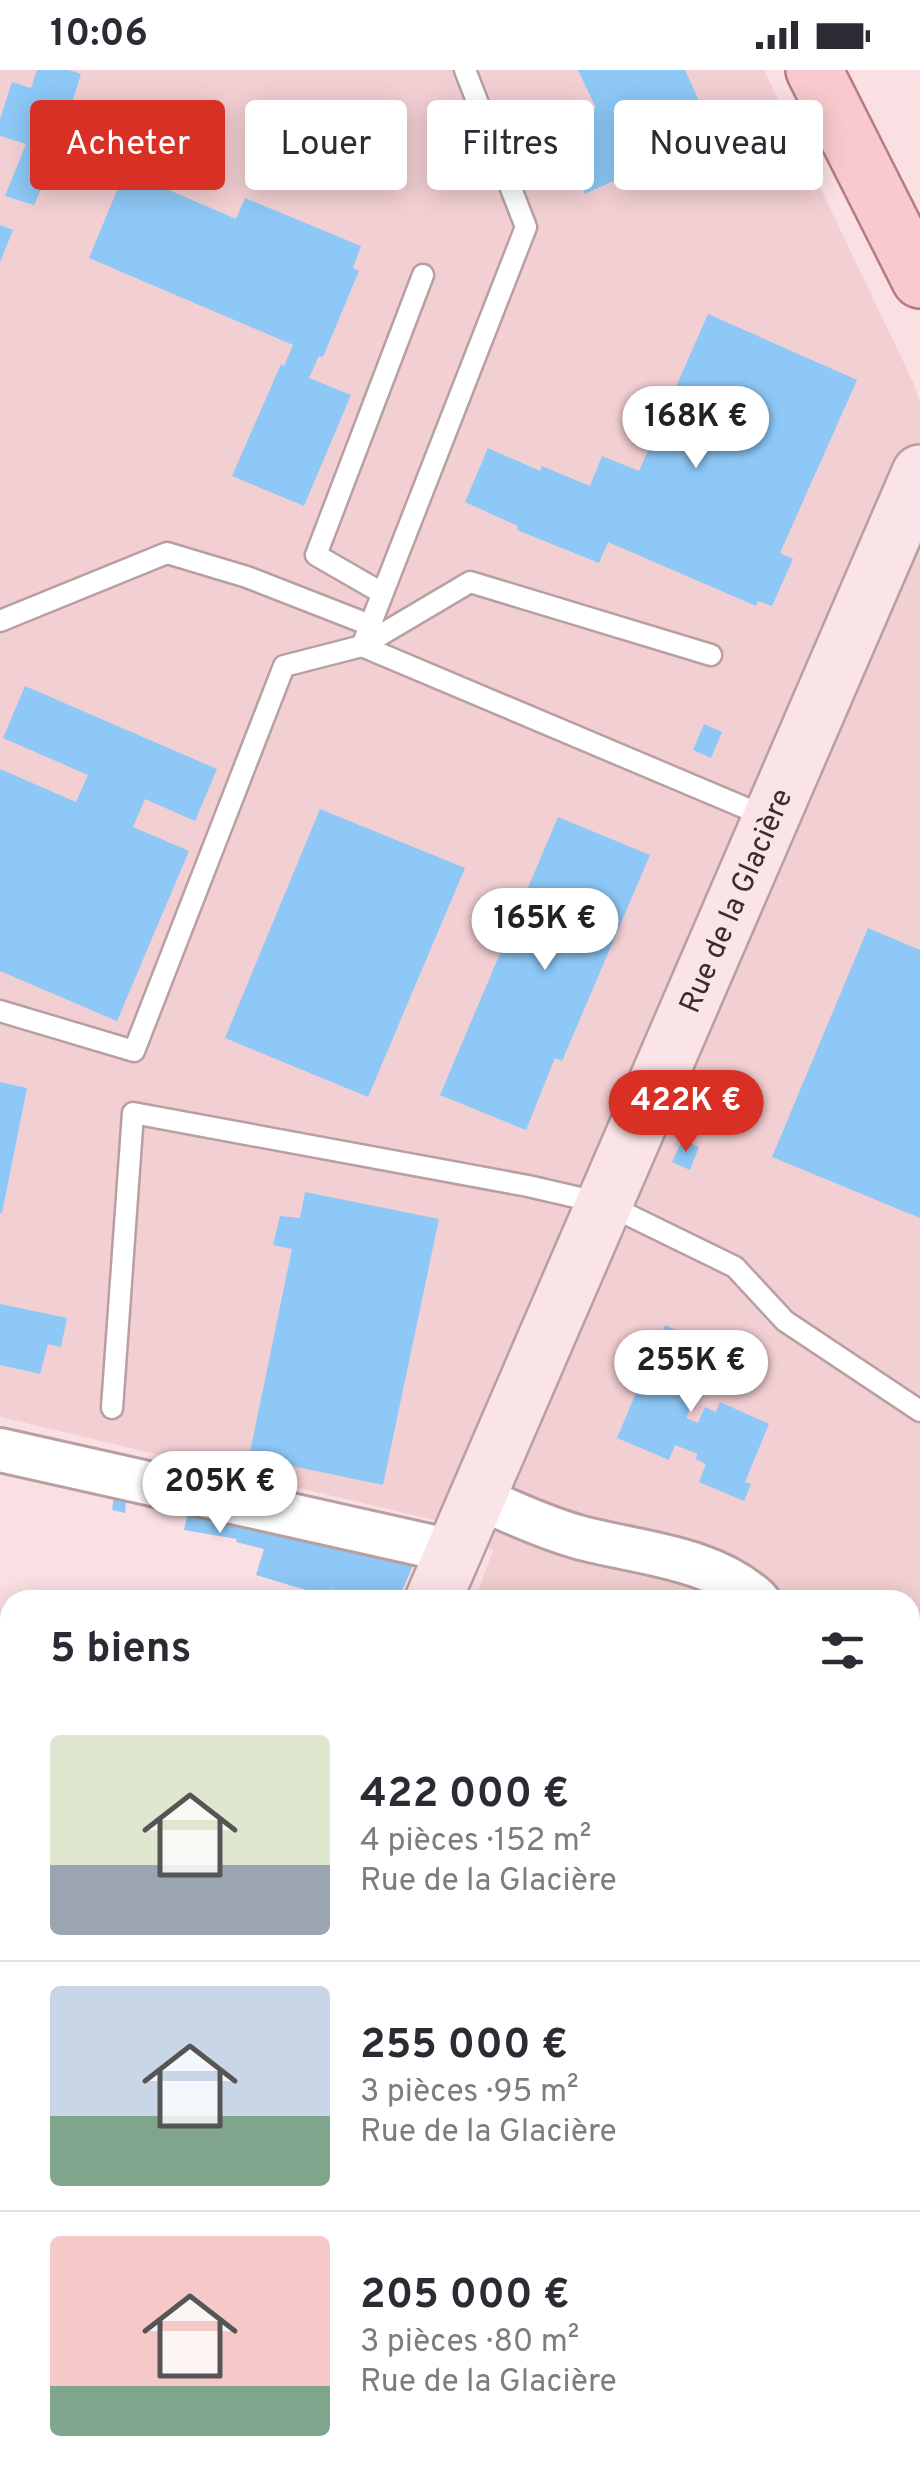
<!DOCTYPE html>
<html lang="fr">
<head>
<meta charset="utf-8">
<style>
	:root { --surface:#fff; --page:#f7f7f7; --text:#2b2b33; --muted:#7c7c81; --line:#e1e1e2; --accent:#d93025 }
	body { margin:0; font-family:Overpass,sans-serif; background:var(--page); color:var(--text); height:100vh; display:flex; flex-direction:column; font-size:38px; white-space:nowrap }
	* { box-sizing:border-box; margin:0 }
	p { font-size:32px; color:var(--muted) }
	.icon { flex:none; width:55px; height:55px; fill:none; stroke:currentColor; stroke-width:2; stroke-linecap:round; stroke-linejoin:round }
	.map { position:relative; flex:1; overflow:hidden }
	.drawer { position:absolute; left:0px; top:1520px; width:920px; height:892px; display:flex; flex-direction:column; background:var(--surface); border-radius:30px 30px 0 0; box-shadow:0 5px 25px #0003 }
	.drawer>* { flex:none }
	.top-card { position:absolute; left:30px; top:30px; width:860px; height:90px; display:flex; gap:20px }
	.price { position:absolute; translate:-50% -85px; padding:0 22px; border-radius:35px; background:#fff; color:#222; font-size:32px; line-height:65px; filter:drop-shadow(0 2px 5px #0008) }
	.price::after { content:''; position:absolute; left:50%; top:60px; width:30px; height:22px; margin-left:-15px; background:inherit; clip-path:polygon(0 0,100% 0,50% 100%) }
	.price.selected { background:var(--accent); color:#fff }
	ul { padding:0; list-style:none }
	li { display:flex; align-items:center; gap:30px; height:250px; padding:0 50px }
	li+li { border-top:2px solid var(--line) }
	li span { display:grid; place-items:center; flex:none; width:280px; height:200px; border-radius:10px; color:#555 }
	li>.icon { margin-inline-start:auto }
	span .icon { width:120px; height:120px; fill:#fffc; stroke-width:1 }
	li b { font-size:42px }
	h2 { display:flex; justify-content:space-between; align-items:center; height:120px; padding:0 50px; font-size:42px }
	.chip { padding:0 35px; border-radius:10px; background:var(--surface); box-shadow:0 5px 25px #0003; font-size:35px; line-height:90px }
	.chip.selected { background:var(--accent); color:#fff }
	.status { display:flex; justify-content:space-between; align-items:center; height:70px; padding:0 50px; background:var(--surface); direction:ltr }
	.status svg { height:28px; fill:currentColor }
	.map>svg:first-child { display:block }
	.built { fill:#f2cfd2 }
	.green { fill:#f3b2b9 }
	.forest { fill:#ec909c }
	.lines { fill:none; stroke-linecap:round; stroke-linejoin:round }
	.stream { stroke:#9c5b65; stroke-width:12 }
	.river { stroke:#c86f7c; stroke-width:75 }
	.building { fill:#8dc8f7 }
	.lane-casing { stroke:#b89fa1; stroke-width:25 }
	.street-casing { stroke:#b89fa1; stroke-width:48 }
	.secondary-casing { stroke:#b89fa1; stroke-width:60 }
	.primary-casing { stroke:#b17c82; stroke-width:60 }
	.path { stroke:#998688; stroke-width:6; stroke-dasharray:8 5; stroke-linecap:butt }
	.lane { stroke:#fff; stroke-width:20 }
	.street { stroke:#fff; stroke-width:42 }
	.secondary { stroke:#fbe4e7; stroke-width:55 }
	.primary { stroke:#f8cacf; stroke-width:55 }
	.labels { text-anchor:middle; stroke-width:9; stroke-linejoin:round; paint-order:stroke }
	.street-label { font-size:30px; fill:#372d2e; stroke:#fff }
</style>
</head>
<body>
<div class="status"><b>10:06</b><svg viewBox="0 0 49 12"><path d="M0 12V9h3v3zM5 12V6h3v6zM10 12V3h3v9zM15 12V0h3v12zM26 1h20v11H26zM47 4h2v5h-2z"/></svg></div>
<div class="map">
<svg width="920" height="2411" viewBox="0 0 920 2411">
	<rect width="100%" height="100%" fill="#fbe0e3"/>
	<!-- built -->
	<polygon class="built" points="0,0 764,0 913,312 920,332 920,2411 157,2411 156,2403 910,2402 910,1530 475,1530 493,1480 438,1451 0,1347"/>
	<!-- green -->
	<g class="green">
		<polygon points="0,1771 10,1774 10,2020 0,2023"/>
		<polygon points="10,2106 10,2402 37,2403 37,2411 0,2411 0,2112"/>
	</g>
	<!-- forest -->
	<g class="forest">
		<polygon points="0,1705 10,1711 10,1774 0,1771"/>
		<polygon points="37,2403 118,2403 121,2411 37,2411"/>
	</g>
	<g class="lines">
		<!-- stream -->
		<polyline class="stream" points="0,1736 10,1739"/>
		<!-- river -->
		<g class="river">
			<polyline points="0,1948 10,1964"/>
			<polyline points="80,2402 81,2411"/>
		</g>
	</g>
	<!-- building -->
	<g class="building">
		<polygon points="37,0 69,0 81,4 56,84 34,135 5,126 26,74 0,66 0,49 12,12 31,18"/>
		<polygon points="578,0 685,0 711,57 623,97 627,105 585,124 576,104 565,109 553,81 564,76 555,57 596,38"/>
		<polygon points="125,101 236,149 245,128 361,176 353,198 359,201 323,287 319,286 309,308 351,325 304,436 232,406 281,294 284,296 293,275 89,188"/>
		<polygon points="0,155 13,160 0,192"/>
		<polygon points="708,244 857,310 780,483 793,489 772,536 758,531 756,536 608,472 599,493 517,460 518,456 465,432 488,378 540,401 542,396 590,416 602,386 639,401"/>
		<polygon points="25,616 217,699 195,751 145,729 133,757 189,781 117,951 0,901 0,699 76,732 88,705 3,668"/>
		<polygon points="704,654 722,662 711,688 693,680"/>
		<polygon points="320,739 465,798 368,1027 225,968"/>
		<polygon points="558,747 650,785 562,991 555,988 526,1060 440,1025"/>
		<polygon points="868,858 920,880 920,1148 772,1087"/>
		<polygon points="0,1012 27,1018 2,1143 0,1143"/>
		<polygon points="682,1070 699,1077 690,1100 672,1092"/>
		<polygon points="305,1122 439,1149 383,1415 249,1387 292,1179 273,1175 280,1146 300,1148"/>
		<polygon points="0,1234 67,1248 61,1277 48,1274 40,1304 0,1295"/>
		<polygon points="665,1255 716,1277 686,1348 698,1353 705,1337 716,1342 720,1332 769,1354 745,1412 751,1414 744,1431 699,1412 706,1394 695,1389 698,1384 675,1375 669,1390 617,1368 644,1304 637,1301 645,1280 654,1283"/>
		<polygon points="114,1426 126,1429 125,1443 112,1440"/>
		<polygon points="188,1443 415,1491 398,1530 368,1530 332,1519 329,1527 256,1505 264,1479 236,1472 237,1469 184,1460"/>
		<polygon points="642,2402 823,2402 822,2411 642,2411"/>
	</g>
	<g class="lines">
		<!-- lane casing -->
		<g class="lane-casing">
			<g id="lane">
				<polyline points="465,0 526,157 362,576 767,747"/>
				<polyline points="382,523 316,485 423,205"/>
				<polyline points="0,551 167,483 247,507 370,555"/>
				<polyline points="0,941 134,981 284,596 362,576 470,512 711,585"/>
				<polyline points="112,1338 133,1043 528,1116 606,1134 735,1197 785,1251 920,1341"/>
				<polyline points="910,1812 920,1813"/>
				<polyline points="910,1976 920,1975"/>
				<polyline points="422,2402 428,2411"/>
				<polyline points="587,2411 588,2402"/>
			</g>
		</g>
		<!-- street casing -->
		<g class="street-casing">
			<g id="street">
				<polyline points="0,1380 456,1482"/>
				<path d="M478,1427C510,1442 543,1457 578,1467C636,1483 711,1486 758,1530"/>
				<polyline points="910,2101 920,2106"/>
			</g>
		</g>
		<!-- secondary casing -->
		<g class="secondary-casing">
			<g id="secondary">
				<path id="s1" d="M433,1530L920,403"/>
				<polyline points="0,2064 10,2057"/>
			</g>
		</g>
		<!-- primary casing -->
		<g class="primary-casing">
			<polyline id="primary" points="814,0 920,210"/>
		</g>
		<!-- path -->
		<g class="path">
			<polyline points="139,2402 141,2411"/>
			<polyline points="213,2402 216,2411"/>
			<polyline points="321,2402 329,2411"/>
			<polyline points="355,2411 363,2402"/>
		</g>
		<!-- lane -->
		<use href="#lane" class="lane"/>
		<!-- street -->
		<use href="#street" class="street"/>
		<!-- secondary -->
		<use href="#secondary" class="secondary"/>
		<!-- primary -->
		<use href="#primary" class="primary"/>
	</g>
	<g class="labels">
		<!-- street labels -->
		<g class="street-label">
			<text dy="10" stroke="none"><textPath href="#s1" startOffset="762">Rue de la Glacière</textPath></text>
		</g>
	</g>
</svg>
<b class="price" style="left:696px;top:401px">168K €</b>
<b class="price" style="left:545px;top:903px">165K €</b>
<b class="price selected" style="left:686px;top:1085px">422K €</b>
<b class="price" style="left:691px;top:1345px">255K €</b>
<b class="price" style="left:220px;top:1466px">205K €</b>
<div class="top-card">
<a class="chip selected">Acheter</a>
<a class="chip">Louer</a>
<a class="chip">Filtres</a>
<a class="chip">Nouveau</a>
</div>
<section class="drawer">
<h2>5 biens<svg class="icon" aria-label="filters" viewBox="0 0 24 24"><path d="M4 7h16M4 17h16"/><circle cx="9" cy="7" r="2"/><circle cx="15" cy="17" r="2"/></svg></h2>
<ul>
<li><span style="background:linear-gradient(#dfe7d0 65%,#9aa5b1 0)"><svg class="icon" aria-label="home" viewBox="0 0 24 24"><path d="M3 11l9-7 9 7M6 9v11h12V9"/></svg></span><div><b>422 000 €</b><p>4 pièces · 152 m²</p><p>Rue de la Glacière</p></div></li>
<li><span style="background:linear-gradient(#c9d6e8 65%,#7fa58c 0)"><svg class="icon" aria-label="home" viewBox="0 0 24 24"><path d="M3 11l9-7 9 7M6 9v11h12V9"/></svg></span><div><b>255 000 €</b><p>3 pièces · 95 m²</p><p>Rue de la Glacière</p></div></li>
<li><span style="background:linear-gradient(#f6c9c9 75%,#7fa58c 0)"><svg class="icon" aria-label="home" viewBox="0 0 24 24"><path d="M3 11l9-7 9 7M6 9v11h12V9"/></svg></span><div><b>205 000 €</b><p>3 pièces · 80 m²</p><p>Rue de la Glacière</p></div></li>
</ul>
</section>
</div>
</body>
</html>
